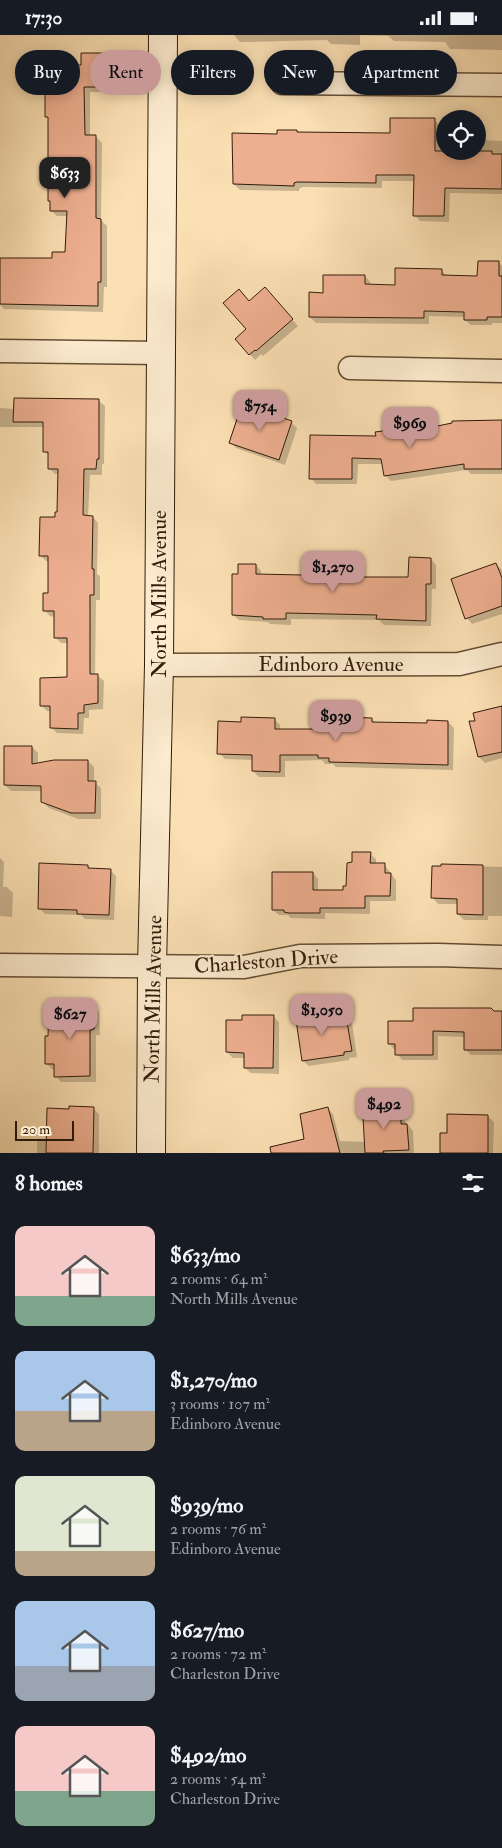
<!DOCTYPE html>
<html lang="en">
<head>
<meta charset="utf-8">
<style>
	:root { --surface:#171b24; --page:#20242c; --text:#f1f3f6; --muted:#9ea1a6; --accent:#c59692 }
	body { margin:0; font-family:"IM FELL Double Pica",serif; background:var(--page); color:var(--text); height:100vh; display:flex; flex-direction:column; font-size:19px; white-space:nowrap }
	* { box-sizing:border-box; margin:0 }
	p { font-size:16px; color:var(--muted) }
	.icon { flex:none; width:28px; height:28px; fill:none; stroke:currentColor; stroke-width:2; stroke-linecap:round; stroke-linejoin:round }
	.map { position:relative; height:1118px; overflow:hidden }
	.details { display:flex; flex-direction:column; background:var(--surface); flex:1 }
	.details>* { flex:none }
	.banner { position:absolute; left:15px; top:15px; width:472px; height:45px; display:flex; gap:10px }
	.buttons { position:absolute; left:436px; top:75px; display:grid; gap:10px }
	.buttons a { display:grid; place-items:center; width:50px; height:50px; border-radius:50%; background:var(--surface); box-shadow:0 2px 12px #0003; font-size:25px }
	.scale { position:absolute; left:15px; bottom:12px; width:59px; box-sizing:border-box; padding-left:5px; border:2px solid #311c0a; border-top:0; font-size:14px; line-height:18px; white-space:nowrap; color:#311c0a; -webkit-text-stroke:4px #fcebce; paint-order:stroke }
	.price { position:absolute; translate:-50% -42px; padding:0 11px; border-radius:10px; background:var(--accent); color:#111; font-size:16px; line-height:32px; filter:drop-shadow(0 1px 2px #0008) }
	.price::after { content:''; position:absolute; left:50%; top:30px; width:15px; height:11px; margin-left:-8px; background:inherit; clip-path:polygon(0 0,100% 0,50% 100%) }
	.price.active { background:#222; color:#fff }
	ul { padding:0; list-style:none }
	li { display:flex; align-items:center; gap:15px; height:125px; padding:0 15px }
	li span { display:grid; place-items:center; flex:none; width:140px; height:100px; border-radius:10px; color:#555 }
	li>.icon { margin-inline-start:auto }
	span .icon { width:60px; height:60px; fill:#fffc; stroke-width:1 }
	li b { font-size:21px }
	h2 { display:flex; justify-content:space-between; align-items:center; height:60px; padding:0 15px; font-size:21px }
	.tag { padding:0 18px; border-radius:22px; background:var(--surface); box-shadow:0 2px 12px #0003; font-size:18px; line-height:45px }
	.tag.active { background:var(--accent); color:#111 }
	.status { display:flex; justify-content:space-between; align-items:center; height:35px; padding:0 25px; background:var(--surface); direction:ltr }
	.status svg { height:14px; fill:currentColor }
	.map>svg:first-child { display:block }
	.shadow { fill:#0003 }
	.building { fill:#eeaf90; stroke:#311c0a }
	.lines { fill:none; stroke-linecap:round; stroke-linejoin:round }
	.minor-casing { stroke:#644d34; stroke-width:25 }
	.secondary-casing { stroke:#311c0a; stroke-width:30 }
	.minor { stroke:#fcebce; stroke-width:22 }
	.secondary { stroke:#fcebce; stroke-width:28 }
	.labels { text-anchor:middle; stroke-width:4.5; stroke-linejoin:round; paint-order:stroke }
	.street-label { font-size:21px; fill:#311c0a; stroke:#fcebce }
</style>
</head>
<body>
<div class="status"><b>17:30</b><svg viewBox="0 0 49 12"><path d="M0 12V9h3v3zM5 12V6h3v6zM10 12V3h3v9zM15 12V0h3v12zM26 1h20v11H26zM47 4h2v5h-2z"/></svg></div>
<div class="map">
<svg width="502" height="1118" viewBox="0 0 502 1118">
	<rect width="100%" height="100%" fill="#fbe0b4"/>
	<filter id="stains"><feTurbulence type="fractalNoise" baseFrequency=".004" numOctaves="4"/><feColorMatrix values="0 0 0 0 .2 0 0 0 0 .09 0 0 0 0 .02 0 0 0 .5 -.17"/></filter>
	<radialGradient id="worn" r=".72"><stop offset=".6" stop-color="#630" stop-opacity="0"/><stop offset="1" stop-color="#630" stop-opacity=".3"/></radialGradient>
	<!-- shadow -->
	<g class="shadow">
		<polygon points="234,0 502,0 502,15 450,14 445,7 394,6 388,1 360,0 360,10 331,9 327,5 240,7"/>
		<polygon points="103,19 109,25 109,57 90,57 90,102 96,102 102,108 101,185 107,191 107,252 104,252 103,277 4,274 0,270 0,224 53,225 67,219 68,181 57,181 51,175 52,168 49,165 50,84 47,81 82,31"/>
		<polygon points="434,85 440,90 440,105 445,105 445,116 478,116 478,105 502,106 502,159 450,158 449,187 420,186 415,180 415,146 382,146 382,153 303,152 299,154 299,156 240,155 234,149 278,100 391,99"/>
		<polygon points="499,228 502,231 502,288 492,288 492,290 471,290 465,285 465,282 429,281 429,289 316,288 310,282 324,259 365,241 370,247 370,251 396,251 442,236 448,242 479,242"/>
		<polygon points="271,260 298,291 263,321 261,319 255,325 250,319 248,295 250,267"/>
		<polygon points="99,366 105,371 104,429 102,429 102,440 90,440 88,482 93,482 98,488 97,539 100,541 100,565 96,565 95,641 98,641 104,646 103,674 89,675 89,683 84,683 83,699 57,698 51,692 51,676 47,676 41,670 68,643 68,608 61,608 55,602 55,582 50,581 45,576 49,559 50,526 46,526 40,520 58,478 59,439 55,439 50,434 50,421 44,416 45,392 0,392 0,373 15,374"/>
		<polygon points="291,387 297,393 285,430 236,413 231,408"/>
		<polygon points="502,387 502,439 471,439 467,435 391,446 385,440 383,429 358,429 357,449 316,449 311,443 378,402 397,395 399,397"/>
		<polygon points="431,524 436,530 436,554 432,554 431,591 384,590 379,585 291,584 291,590 270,589 268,587 239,585 233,580 239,540 256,530 261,536 261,541 305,541 321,539 334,532 357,528 363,534 363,543 410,544"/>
		<polygon points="496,529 502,535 502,579 472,589 467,583"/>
		<polygon points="502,672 502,723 485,728 479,722"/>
		<polygon points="274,684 280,690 280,695 317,695 317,685 371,684 376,688 428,689 448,687 454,693 453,735 336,732 333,729 325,729 322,725 285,726 285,742 259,742 253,736 254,725 225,724 219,718 242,688"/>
		<polygon points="32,712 38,718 38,730 88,726 94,732 94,747 101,753 101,784 78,784 49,773 43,767 43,756 11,756 5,750"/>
		<polygon points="370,819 376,824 376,829 384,829 396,845 396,866 370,866 370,879 325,878 325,884 291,883 288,880 279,880 273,875 313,838 318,844 318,856 344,857 348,852 353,828"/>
		<polygon points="0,823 4,827 3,852 7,852 13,858 12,882 0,881"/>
		<polygon points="442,830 502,832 502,881 488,881 488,885 464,885 458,879 458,869 438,869 433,863"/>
		<polygon points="88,831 91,834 110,835 116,841 114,885 85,884 81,880 45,879 39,873"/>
		<polygon points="94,971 99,977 100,1000 96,1000 96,1047 61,1047 56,1041 56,1034 52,1034 46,1028 50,1002"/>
		<polygon points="318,975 324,981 325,986 346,982 352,988 357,1022 349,1023 349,1025 309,1031 303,1026"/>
		<polygon points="494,978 502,978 502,1020 471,1020 465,1014 465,1002 438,1001 438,1025 402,1025 390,1009 415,987"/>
		<polygon points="273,981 279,987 279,1039 251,1038 245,1033 245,1023 233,1023 227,1017 243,986"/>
		<polygon points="388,1067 393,1073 394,1081 400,1080 413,1096 414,1118 291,1118 288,1109 306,1105 327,1073 333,1079 340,1106 365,1107"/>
		<polygon points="93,1073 99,1079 99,1118 37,1118 37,1106 48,1106 48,1075"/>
		<polygon points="488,1081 494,1087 493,1118 441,1118 441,1099 448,1099"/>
	</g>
	<!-- building -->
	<g class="building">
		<polygon points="81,18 104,18 104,52 84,52 85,100 96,100 96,183 101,184 101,247 98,247 98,271 0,269 0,223 52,223 52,217 65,217 67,176 50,176 50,166 48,166 48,82 45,82 45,31 81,30"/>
		<polygon points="390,83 435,83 435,116 492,116 492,119 502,119 502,154 445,153 444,181 413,181 414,140 376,140 376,148 297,147 294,148 294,151 233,149 232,98 277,99 277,95 297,95 297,97 390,98"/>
		<polygon points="478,226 499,226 499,241 502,241 502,282 487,282 487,285 464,285 464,277 424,276 424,283 309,282 309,257 323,258 323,240 365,240 365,249 395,250 395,233 442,234 442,240 477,241"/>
		<polygon points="265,252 293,284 256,316 255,315 249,320 235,304 246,294 223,268 239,254 249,266"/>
		<polygon points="14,363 99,364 99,424 97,424 96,434 84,434 83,480 93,481 92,534 94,534 94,560 90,560 90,639 98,639 98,668 84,670 84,678 78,678 78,694 50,693 50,671 40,671 40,643 67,642 67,603 54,603 54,576 43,576 43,558 48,558 48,521 39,521 40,482 55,482 55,477 57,477 58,434 48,434 48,417 43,417 43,387 13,387"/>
		<polygon points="242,369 292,386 279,425 229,408"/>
		<polygon points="502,385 502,434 464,434 464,429 384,441 381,424 352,423 352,444 309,444 310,400 376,401 375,397 398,394 398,396 423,392 423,394 452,388 452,386"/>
		<polygon points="409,522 431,523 431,549 426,549 426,586 376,584 377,580 286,578 286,584 263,584 263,582 232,580 232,539 238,539 238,529 256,529 256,539 304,540 304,538 320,538 320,531 333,531 333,527 358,527 357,542 408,542"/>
		<polygon points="496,528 502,543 502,571 465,584 451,544"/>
		<polygon points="502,671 502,717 478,722 469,686 475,686 473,678"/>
		<polygon points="241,682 275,683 275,694 315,694 316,684 344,685 344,682 372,683 372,687 427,688 427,685 448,686 448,730 329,727 329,723 318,723 318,720 280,720 280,737 252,736 252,720 217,719 218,686 241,687"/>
		<polygon points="4,711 32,711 32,729 54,725 88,725 88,746 96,746 95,778 71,778 41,767 41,751 4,750"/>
		<polygon points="352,817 371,817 370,828 385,828 385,838 391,838 390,861 365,861 365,873 320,873 320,878 289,878 284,877 284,875 272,875 272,837 313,837 313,855 343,855 343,851 346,851 347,828 352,827"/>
		<polygon points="39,828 88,830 88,833 111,834 109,880 77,879 77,875 38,874"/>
		<polygon points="441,829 483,830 483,880 457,879 457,864 431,863 432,831 441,831"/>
		<polygon points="49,970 94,970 94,994 90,995 90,1041 54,1042 54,1029 45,1029 45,1001 48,1001"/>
		<polygon points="413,973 491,973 494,976 502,976 502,1015 464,1015 464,997 433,996 433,1020 395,1020 395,1009 388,1009 388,986 413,986"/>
		<polygon points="319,974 320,985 346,981 352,1016 344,1017 344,1020 302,1026 295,978"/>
		<polygon points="242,980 274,980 273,1033 244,1033 244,1018 226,1017 226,985 242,985"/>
		<polygon points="388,1066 389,1080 401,1079 401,1089 407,1089 409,1115 383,1116 384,1118 365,1118 363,1082 365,1082 364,1068"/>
		<polygon points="69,1071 94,1072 93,1118 46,1118 47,1073 69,1074"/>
		<polygon points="328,1072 340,1118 271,1118 270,1112 304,1104 300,1079"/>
		<polygon points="447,1079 488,1080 488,1118 440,1118 440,1098 447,1098"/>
	</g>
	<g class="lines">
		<!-- minor casing -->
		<g class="minor-casing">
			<g id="minor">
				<polyline points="282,48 502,50"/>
				<polyline points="0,316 160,318"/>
				<polyline points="350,333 502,336"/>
				<polyline points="159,630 459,629 502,619"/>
				<polyline points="0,930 244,932 300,921 438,920 502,922"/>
			</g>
		</g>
		<!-- secondary casing -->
		<g class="secondary-casing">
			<polyline id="secondary" points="151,1118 152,932 159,630 163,0"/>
		</g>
		<!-- minor -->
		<use href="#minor" class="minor"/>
		<!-- secondary -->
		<use href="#secondary" class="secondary"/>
	</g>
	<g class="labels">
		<!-- street labels -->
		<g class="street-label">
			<text transform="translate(159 559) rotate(-90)" y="7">North Mills Avenue</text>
			<text x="331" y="636">Edinboro Avenue</text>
			<text transform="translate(266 926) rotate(-4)" y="7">Charleston Drive</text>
			<text transform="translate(153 964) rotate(-89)" y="7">North Mills Avenue</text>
		</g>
	</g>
	<rect width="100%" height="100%" filter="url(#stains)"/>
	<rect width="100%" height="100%" fill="url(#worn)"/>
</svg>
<div class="buttons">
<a><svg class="icon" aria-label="locate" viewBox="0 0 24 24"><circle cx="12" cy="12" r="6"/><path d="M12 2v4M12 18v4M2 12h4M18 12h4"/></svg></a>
</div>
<div class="scale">20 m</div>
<b class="price active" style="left:65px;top:164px">$633</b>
<b class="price" style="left:260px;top:397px">$754</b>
<b class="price" style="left:410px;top:414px">$969</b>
<b class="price" style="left:333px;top:558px">$1,270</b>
<b class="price" style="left:336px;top:707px">$939</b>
<b class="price" style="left:322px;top:1001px">$1,050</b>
<b class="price" style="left:70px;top:1005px">$627</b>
<b class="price" style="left:384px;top:1095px">$492</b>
<div class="banner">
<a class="tag">Buy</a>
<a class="tag active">Rent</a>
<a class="tag">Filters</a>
<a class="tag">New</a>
<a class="tag">Apartment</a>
</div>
</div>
<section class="details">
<h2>8 homes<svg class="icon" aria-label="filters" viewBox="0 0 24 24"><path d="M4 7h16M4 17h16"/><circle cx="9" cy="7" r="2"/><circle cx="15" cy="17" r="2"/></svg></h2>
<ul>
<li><span style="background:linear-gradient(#f6c9c9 70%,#7fa58c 0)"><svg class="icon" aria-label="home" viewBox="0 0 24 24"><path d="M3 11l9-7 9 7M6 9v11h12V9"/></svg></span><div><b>$633/mo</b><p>2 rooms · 64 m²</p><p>North Mills Avenue</p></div></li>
<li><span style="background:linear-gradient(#a9c7e8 60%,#b9a48a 0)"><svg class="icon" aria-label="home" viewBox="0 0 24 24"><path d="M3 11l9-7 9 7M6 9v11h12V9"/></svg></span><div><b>$1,270/mo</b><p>3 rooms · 107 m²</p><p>Edinboro Avenue</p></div></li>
<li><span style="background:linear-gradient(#dfe7d0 75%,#b9a48a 0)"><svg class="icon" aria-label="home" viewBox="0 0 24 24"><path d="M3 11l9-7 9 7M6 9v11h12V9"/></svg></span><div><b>$939/mo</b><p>2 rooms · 76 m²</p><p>Edinboro Avenue</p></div></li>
<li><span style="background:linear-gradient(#a9c7e8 65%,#9aa5b1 0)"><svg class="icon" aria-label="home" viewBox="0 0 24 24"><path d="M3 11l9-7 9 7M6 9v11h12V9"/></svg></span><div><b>$627/mo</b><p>2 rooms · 72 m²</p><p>Charleston Drive</p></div></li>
<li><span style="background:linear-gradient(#f6c9c9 65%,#7fa58c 0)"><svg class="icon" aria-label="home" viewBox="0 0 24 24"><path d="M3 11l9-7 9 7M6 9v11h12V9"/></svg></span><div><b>$492/mo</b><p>2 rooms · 54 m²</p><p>Charleston Drive</p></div></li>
</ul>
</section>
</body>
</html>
